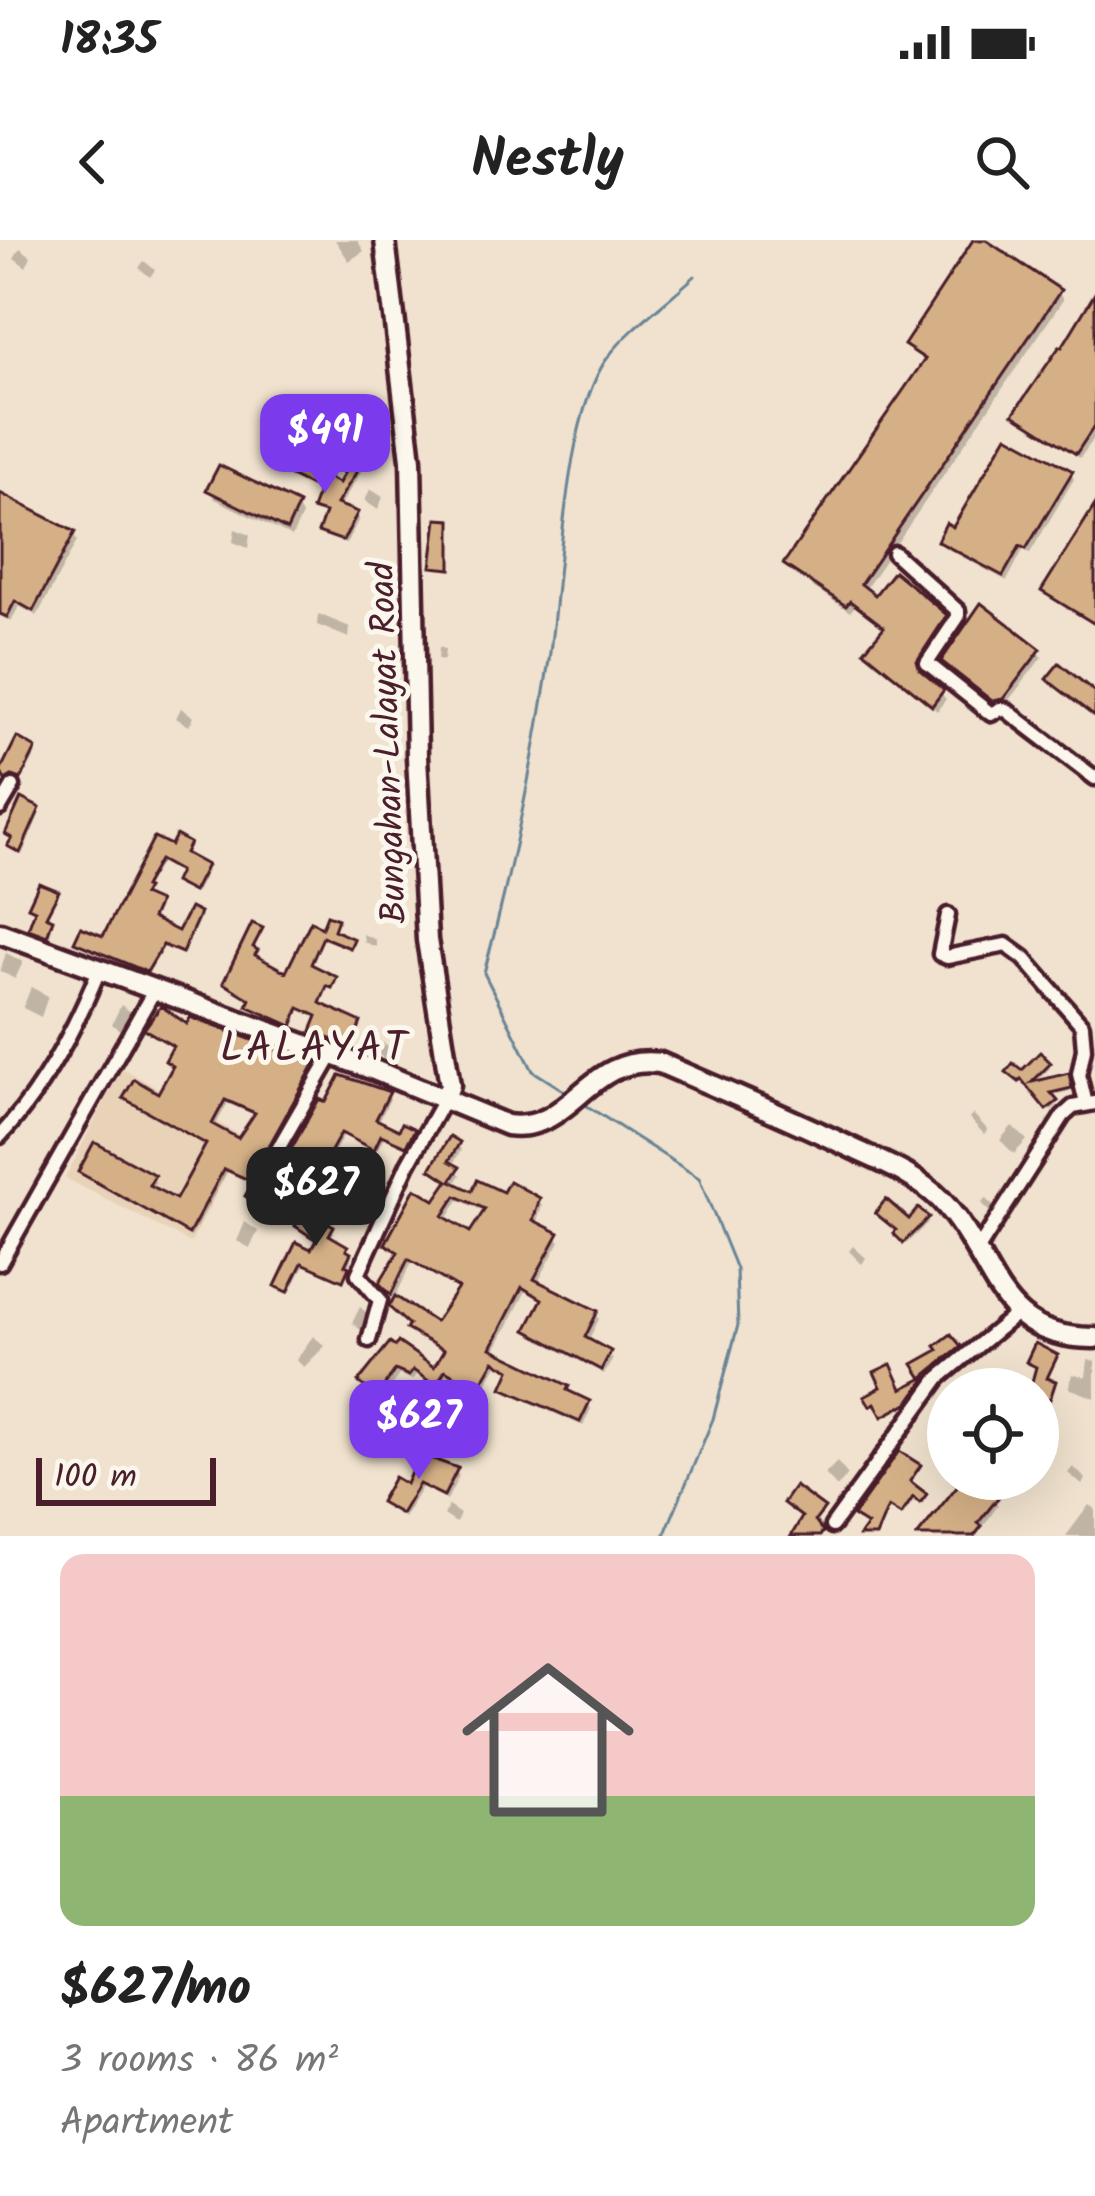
<!DOCTYPE html>
<html lang="en">
<head>
<meta charset="utf-8">
<style>
	:root { --surface:#fff; --page:#f6f6f6; --text:#222; --muted:#767676; --line:#e0e0e0; --accent:#7c3aed }
	body { margin:0; font-family:Kalam,sans-serif; background:var(--page); color:var(--text); height:100vh; display:flex; flex-direction:column; font-size:45px; white-space:nowrap }
	* { box-sizing:border-box; margin:0 }
	p { font-size:39px; color:var(--muted) }
	.icon { flex:none; width:66px; height:66px; fill:none; stroke:currentColor; stroke-width:2; stroke-linecap:round; stroke-linejoin:round }
	.map { position:relative; height:1296px; overflow:hidden }
	.details { display:flex; flex-direction:column; background:var(--surface); flex:1 }
	.details>* { flex:none }
	.controls { position:absolute; left:927px; top:1128px; display:grid; gap:24px }
	.controls a { display:grid; place-items:center; width:132px; height:132px; border-radius:50%; background:var(--surface); box-shadow:0 12px 48px #0002; font-size:60px }
	.scale { position:absolute; left:36px; bottom:30px; width:180px; box-sizing:border-box; padding-left:12px; border:6px solid #4a1f2b; border-top:0; font-size:33px; line-height:42px; white-space:nowrap; color:#4a1f2b; -webkit-text-stroke:9px #fbf7ec; paint-order:stroke }
	.price { position:absolute; translate:-50% -102px; padding:0 27px; border-radius:24px; background:var(--accent); color:#fff; font-size:39px; line-height:78px; filter:drop-shadow(0 3px 6px #0008) }
	.price::after { content:''; position:absolute; left:50%; top:72px; width:36px; height:27px; margin-left:-18px; background:inherit; clip-path:polygon(0 0,100% 0,50% 100%) }
	.price.current { background:#222; color:#fff }
	ul { padding:0; list-style:none }
	li { display:grid; align-content:center; gap:24px; height:636px; padding:0 60px }
	li+li { border-top:3px solid var(--line) }
	li span { display:grid; place-items:center; height:372px; border-radius:24px; color:#555 }
	li>.icon { margin-inline-start:auto }
	span .icon { width:216px; height:216px; fill:#fffc; stroke-width:1 }
	li b { font-size:51px }
	.status { display:flex; justify-content:space-between; align-items:center; height:84px; padding:0 60px; background:var(--surface); direction:ltr }
	.status svg { height:33px; fill:currentColor }
	header { display:flex; justify-content:space-between; align-items:center; height:156px; padding:0 60px; background:var(--surface); font-size:54px; font-weight:600 }
	.map>svg:first-child { display:block }
	.built { fill:#e8d3b9 }
	.shadow { fill:#0003; fill-rule:evenodd }
	.lines { fill:none; stroke-linecap:round; stroke-linejoin:round }
	.stream { stroke:#698496; stroke-width:3 }
	.building { fill:#d5b087; stroke:#4a1f2b; stroke-width:3; fill-rule:evenodd }
	.street-casing { stroke:#4a1f2b; stroke-width:21 }
	.secondary-casing { stroke:#4a1f2b; stroke-width:27 }
	.street { stroke:#fbf7ec; stroke-width:12 }
	.secondary { stroke:#fbf7ec; stroke-width:18 }
	.labels { text-anchor:middle; stroke-width:10; stroke-linejoin:round; paint-order:stroke }
	.street-label { font-size:36px; fill:#4a1f2b; stroke:#fbf7ec }
	.quarter-label { font-size:42px; letter-spacing:3px; fill:#4a1f2b; stroke:#fbf7ec }
</style>
</head>
<body>
<div class="status"><b>18:35</b><svg viewBox="0 0 49 12"><path d="M0 12V9h3v3zM5 12V6h3v6zM10 12V3h3v9zM15 12V0h3v12zM26 1h20v11H26zM47 4h2v5h-2z"/></svg></div>
<header><svg class="icon" aria-label="back" viewBox="0 0 24 24"><path d="M15 5l-7 7 7 7"/></svg>Nestly<svg class="icon" aria-label="search" viewBox="0 0 24 24"><circle cx="10" cy="10" r="6"/><path d="M15 15l6 6"/></svg></header>
<div class="map">
<svg width="1095" height="1296" viewBox="0 0 1095 1296">
	<rect width="100%" height="100%" fill="#f0e2ce"/>
	<filter id="ink" filterUnits="userSpaceOnUse"><feTurbulence type="fractalNoise" baseFrequency=".00833" numOctaves="2"/><feDisplacementMap in="SourceGraphic" scale="24" xChannelSelector="R" yChannelSelector="G"/><feConvolveMatrix kernelMatrix="1 2 1 2 8 2 1 2 1" color-interpolation-filters="sRGB"/></filter>
	<g filter="url(#ink)">
		<!-- built -->
		<polygon class="built" points="122,828 245,898 191,1003 65,938"/>
		<!-- shadow -->
		<g class="shadow">
			<polygon points="335,0 357,0 364,11 349,21"/>
			<polygon points="976,0 1059,53 1063,60 864,351 875,360 944,377 949,384 919,430 946,459 937,471 872,418 868,411 885,390 855,366 850,372 791,332 787,325 926,122 908,105"/>
			<polygon points="20,8 31,16 26,27 14,18"/>
			<polygon points="144,21 155,30 150,37 139,28"/>
			<polygon points="1095,131 1095,197 1080,218 1020,180 1016,174"/>
			<polygon points="272,226 340,247 358,228 361,232 339,268 359,279 346,304 322,292 328,276 316,268 321,252"/>
			<polygon points="1071,233 1074,239 1030,313 1023,310 1007,341 944,307 940,301"/>
			<polygon points="370,249 383,257 378,270 365,261"/>
			<polygon points="210,250 297,266 302,275 292,297 215,259"/>
			<polygon points="0,257 73,294 77,301 37,376 19,366 11,382 0,376"/>
			<polygon points="1095,270 1095,386 1045,351"/>
			<polygon points="235,289 250,295 248,308 233,302"/>
			<polygon points="375,357 381,358 380,370 374,369"/>
			<polygon points="318,374 350,387 349,398 317,385"/>
			<polygon points="439,407 445,409 444,420 438,419"/>
			<polygon points="1038,411 1042,417 1006,464 998,466 945,421"/>
			<polygon points="181,468 194,477 189,486 176,478"/>
			<polygon points="18,501 36,514 22,541 15,538 8,542 1,536"/>
			<polygon points="38,570 40,573 22,615 12,609 14,599 8,594"/>
			<polygon points="155,601 172,609 188,605 186,617 207,631 195,654 179,645 182,633 161,622 144,650 144,659 159,668 152,682 180,695 198,675 200,678 184,714 164,707 148,734 77,702 104,700"/>
			<polygon points="56,653 46,680 53,685 49,698 33,692 37,672 32,667"/>
			<polygon points="336,681 334,693 352,701 352,710 324,698 312,727 337,742 333,749 329,747 320,767 360,788 352,808 316,794 319,778 300,770 294,787 252,769 253,760 226,743 261,690 253,711 255,719 287,736"/>
			<polygon points="363,694 376,700 376,707 364,702"/>
			<polygon points="6,713 23,722 15,739 0,731"/>
			<polygon points="31,747 48,756 41,777 23,768"/>
			<polygon points="121,765 132,773 122,792 112,784"/>
			<path d="M188,788L313,825L316,830L265,919L270,932L262,952L272,957L290,953L292,958L284,970L266,959L261,967L251,961L248,957L255,945L227,932L191,997L81,932L153,937L155,942L151,949L177,963L208,906L127,858L160,857L175,828L168,821L175,809L148,790ZM228,863L257,876L239,902L214,888Z"/>
			<polygon points="382,802 393,810 386,821 376,812"/>
			<polygon points="1049,825 1050,828 1034,844 1069,840 1071,851 1050,856 1057,866 1050,871 1024,839 1021,843 1012,836"/>
			<polygon points="388,855 390,859 378,883 400,894 412,892 415,895 408,908 384,897 376,912 344,895 316,943 320,948 315,956 307,951 312,936 298,929 291,916"/>
			<polygon points="973,874 988,890 984,894 969,878"/>
			<polygon points="1012,886 1027,900 1014,914 1000,900"/>
			<path d="M458,904L461,910L452,926L461,935L454,946L474,955L538,960L542,966L536,985L560,1001L537,1044L596,1073L599,1079L588,1102L613,1119L604,1134L533,1096L530,1090L544,1062L526,1051L494,1112L567,1148L570,1155L588,1163L591,1169L583,1186L509,1153L505,1147L512,1133L497,1125L481,1153L449,1134L439,1150L417,1134L412,1140L399,1135L381,1159L362,1142L396,1110L435,1131L445,1113L413,1095L411,1087L392,1067L436,1086L460,1051L412,1022L395,1058L386,1049L400,1015L388,1004L436,964L450,944L433,929ZM459,960L486,972L471,996L446,981Z"/>
			<polygon points="986,958 995,968 991,974 982,963"/>
			<polygon points="323,973 324,984 334,992 330,999 340,1004 351,1019 344,1043 304,1025 290,1053 279,1045 298,1006 312,1013 319,1001 298,986"/>
			<polygon points="927,979 929,982 906,1004 899,997 909,983"/>
			<polygon points="245,982 258,991 250,1008 237,1001"/>
			<polygon points="853,1006 866,1018 862,1024 849,1011"/>
			<polygon points="360,1067 367,1073 362,1091 352,1083"/>
			<polygon points="313,1096 325,1106 304,1127 296,1120"/>
			<polygon points="950,1098 960,1111 926,1139 917,1125 941,1111"/>
			<polygon points="1056,1118 1047,1141 1056,1147 1051,1161 1038,1157 1038,1149 1033,1149 1039,1129 1029,1122"/>
			<polygon points="1088,1120 1095,1121 1095,1158 1069,1148 1072,1134 1086,1137"/>
			<polygon points="926,1140 909,1164 886,1177 879,1163 874,1166 868,1157 901,1153"/>
			<polygon points="421,1218 455,1230 459,1236 447,1260 422,1247 404,1278 384,1262 408,1248"/>
			<polygon points="837,1222 848,1235 837,1247 825,1234"/>
			<polygon points="1073,1227 1086,1239 1082,1245 1068,1233"/>
			<polygon points="918,1228 911,1245 925,1256 923,1264 915,1258 903,1276 890,1268 877,1296 863,1296"/>
			<polygon points="961,1239 968,1239 998,1265 977,1296 923,1296 961,1247"/>
			<polygon points="1000,1239 1020,1239 1013,1249"/>
			<polygon points="1089,1265 1095,1269 1095,1296 1066,1296"/>
			<polygon points="448,1266 460,1274 456,1283 444,1275"/>
		</g>
		<g class="lines">
			<!-- stream -->
			<g class="stream">
				<path d="M566,852L533,831L484,733C512,630 533,525 549,420C560,344 564,176 608,117C629,89 668,61 695,36"/>
				<polyline points="584,864 699,938 736,1029 738,1085 713,1179 664,1296"/>
			</g>
		</g>
		<!-- building -->
		<g class="building">
			<polygon points="973,0 986,0 1061,50 861,344 875,355 894,331 947,375 917,421 920,430 944,450 932,466 864,411 884,387 850,361 846,366 783,324 925,119 904,105"/>
			<polygon points="1095,53 1095,185 1076,214 1013,174 1060,106 1062,107"/>
			<polygon points="1007,195 1073,231 1026,309 1020,306 1003,336 937,301 946,283 953,287"/>
			<polygon points="282,216 339,243 350,221 360,226 337,264 358,272 343,301 318,292 325,273 312,269 319,250 268,225"/>
			<polygon points="219,225 299,264 287,290 206,250"/>
			<polygon points="0,253 75,292 33,371 15,361 7,377 0,374"/>
			<polygon points="1095,265 1095,384 1041,351"/>
			<polygon points="437,279 451,280 451,329 431,327"/>
			<polygon points="981,363 1041,409 1003,459 992,461 941,421"/>
			<polygon points="1059,423 1095,452 1095,477 1046,439"/>
			<polygon points="17,497 36,508 21,539 12,536 5,540 0,531"/>
			<polygon points="21,558 40,568 20,613 7,606 12,598 5,594"/>
			<polygon points="176,595 190,603 185,613 207,625 193,652 174,642 179,631 159,620 144,647 147,648 143,655 159,662 152,678 178,691 190,668 200,673 182,713 163,705 147,732 74,702 81,687 103,696 154,597 171,605"/>
			<polygon points="39,643 59,651 46,676 53,679 47,696 28,689 35,670 28,667"/>
			<polygon points="327,675 338,679 334,690 354,699 350,708 323,697 311,724 337,737 332,748 327,746 320,763 361,782 351,807 311,791 317,776 299,768 292,786 247,766 250,759 223,743 252,683 263,688 253,707 258,710 255,715 286,732 311,681 322,688"/>
			<path d="M161,766L187,784L190,777L315,823L265,913L270,926L261,941L262,949L272,953L282,945L292,951L282,968L263,956L258,965L245,956L253,942L224,929L189,994L78,932L94,902L155,935L149,945L176,959L206,904L123,858L134,839L158,853L173,826L165,821L173,806L144,789ZM225,860L255,873L238,898L212,884Z"/>
			<polygon points="1040,812 1051,823 1032,842 1069,833 1072,848 1051,853 1058,861 1046,870 1021,839 1019,842 1006,832 1013,823 1022,830"/>
			<polygon points="340,835 390,852 376,879 399,890 402,883 415,889 406,906 381,895 374,910 341,893 316,938 292,925 288,915 319,859 326,862"/>
			<path d="M450,896L460,902L449,921L460,927L451,941L472,951L477,940L503,952L509,941L540,958L533,980L559,993L534,1039L598,1071L585,1097L611,1111L601,1130L526,1090L542,1059L522,1047L491,1108L569,1146L567,1150L590,1161L580,1182L502,1148L510,1130L494,1121L478,1149L445,1130L436,1146L413,1130L409,1136L395,1130L377,1156L358,1142L390,1102L395,1106L398,1102L434,1127L444,1110L406,1089L409,1085L389,1067L395,1056L435,1082L458,1048L408,1019L391,1055L379,1043L398,1012L385,1004L415,948L435,960L448,941L430,929ZM456,956L485,969L470,992L443,976Z"/>
			<polygon points="312,955 317,966 325,970 323,980 334,986 329,995 348,1006 346,1010 351,1013 345,1025 349,1027 343,1041 302,1023 288,1052 275,1046 296,1002 311,1009 316,1000 295,986"/>
			<polygon points="886,959 909,979 918,968 929,977 903,1003 893,993 896,990 875,973"/>
			<polygon points="951,1094 961,1106 922,1138 913,1124 938,1110 935,1106"/>
			<polygon points="1035,1103 1058,1115 1047,1138 1056,1141 1050,1159 1038,1156 1038,1149 1030,1149 1036,1127 1026,1122"/>
			<polygon points="891,1124 902,1149 927,1136 909,1162 882,1177 875,1163 870,1166 864,1156 881,1147 874,1132"/>
			<polygon points="899,1211 921,1225 910,1241 927,1254 920,1263 913,1257 901,1275 888,1267 876,1296 859,1296 867,1285 853,1276"/>
			<polygon points="419,1214 458,1228 444,1256 419,1244 401,1274 380,1262 394,1237 406,1244"/>
			<polygon points="951,1239 973,1239 998,1258 978,1283 982,1286 974,1296 917,1296 958,1245"/>
			<polygon points="795,1246 825,1268 815,1281 823,1292 820,1296 791,1296 802,1277 783,1263"/>
		</g>
		<g class="lines">
			<!-- street casing -->
			<g class="street-casing">
				<g id="street">
					<polyline points="894,313 958,371 958,377 927,423 991,474 1000,469 1006,470 1095,538"/>
					<polyline points="0,568 13,546"/>
					<polyline points="948,675 940,714 947,717 1006,705 1024,718 1082,785 1084,809 1079,834 1086,864"/>
					<path d="M0,896C44,849 75,789 99,730"/>
					<polyline points="271,943 282,926 275,914 332,815"/>
					<polyline points="325,960 337,953 344,954 383,974"/>
					<polyline points="977,1011 1063,876 1073,867 1095,863"/>
					<polyline points="0,1023 155,749"/>
					<polyline points="369,1100 380,1060 358,1034 408,924 445,858"/>
					<polyline points="832,1286 939,1138 1016,1074"/>
				</g>
			</g>
			<!-- secondary casing -->
			<g class="secondary-casing">
				<g id="secondary">
					<polyline points="385,0 411,220 417,517 427,700 450,845 445,858"/>
					<path d="M0,693L374,830L507,885C573,894 586,813 660,823C725,851 790,878 854,909C884,923 917,936 941,960C998,1021 993,1099 1095,1098"/>
				</g>
			</g>
			<!-- street -->
			<use href="#street" class="street"/>
			<!-- secondary -->
			<use href="#secondary" class="secondary"/>
		</g>
	</g>
	<g class="labels">
		<!-- street labels -->
		<g class="street-label">
			<text transform="translate(386 503) rotate(-92)" y="13">Bungahan-Lalayat Road</text>
		</g>
		<!-- quarter labels -->
		<g class="quarter-label">
			<text x="315" y="821">LALAYAT</text>
		</g>
	</g>
</svg>
<div class="controls">
<a><svg class="icon" aria-label="locate" viewBox="0 0 24 24"><circle cx="12" cy="12" r="6"/><path d="M12 2v4M12 18v4M2 12h4M18 12h4"/></svg></a>
</div>
<div class="scale">100 m</div>
<b class="price" style="left:325px;top:256px">$491</b>
<b class="price current" style="left:316px;top:1009px">$627</b>
<b class="price" style="left:419px;top:1242px">$627</b>
</div>
<section class="details">
<ul>
<li><span style="background:linear-gradient(#f6c9c9 65%,#8fb573 0)"><svg class="icon" aria-label="home" viewBox="0 0 24 24"><path d="M3 11l9-7 9 7M6 9v11h12V9"/></svg></span><div><b>$627/mo</b><p>3 rooms · 86 m²</p><p>Apartment</p></div></li>
</ul>
</section>
</body>
</html>
